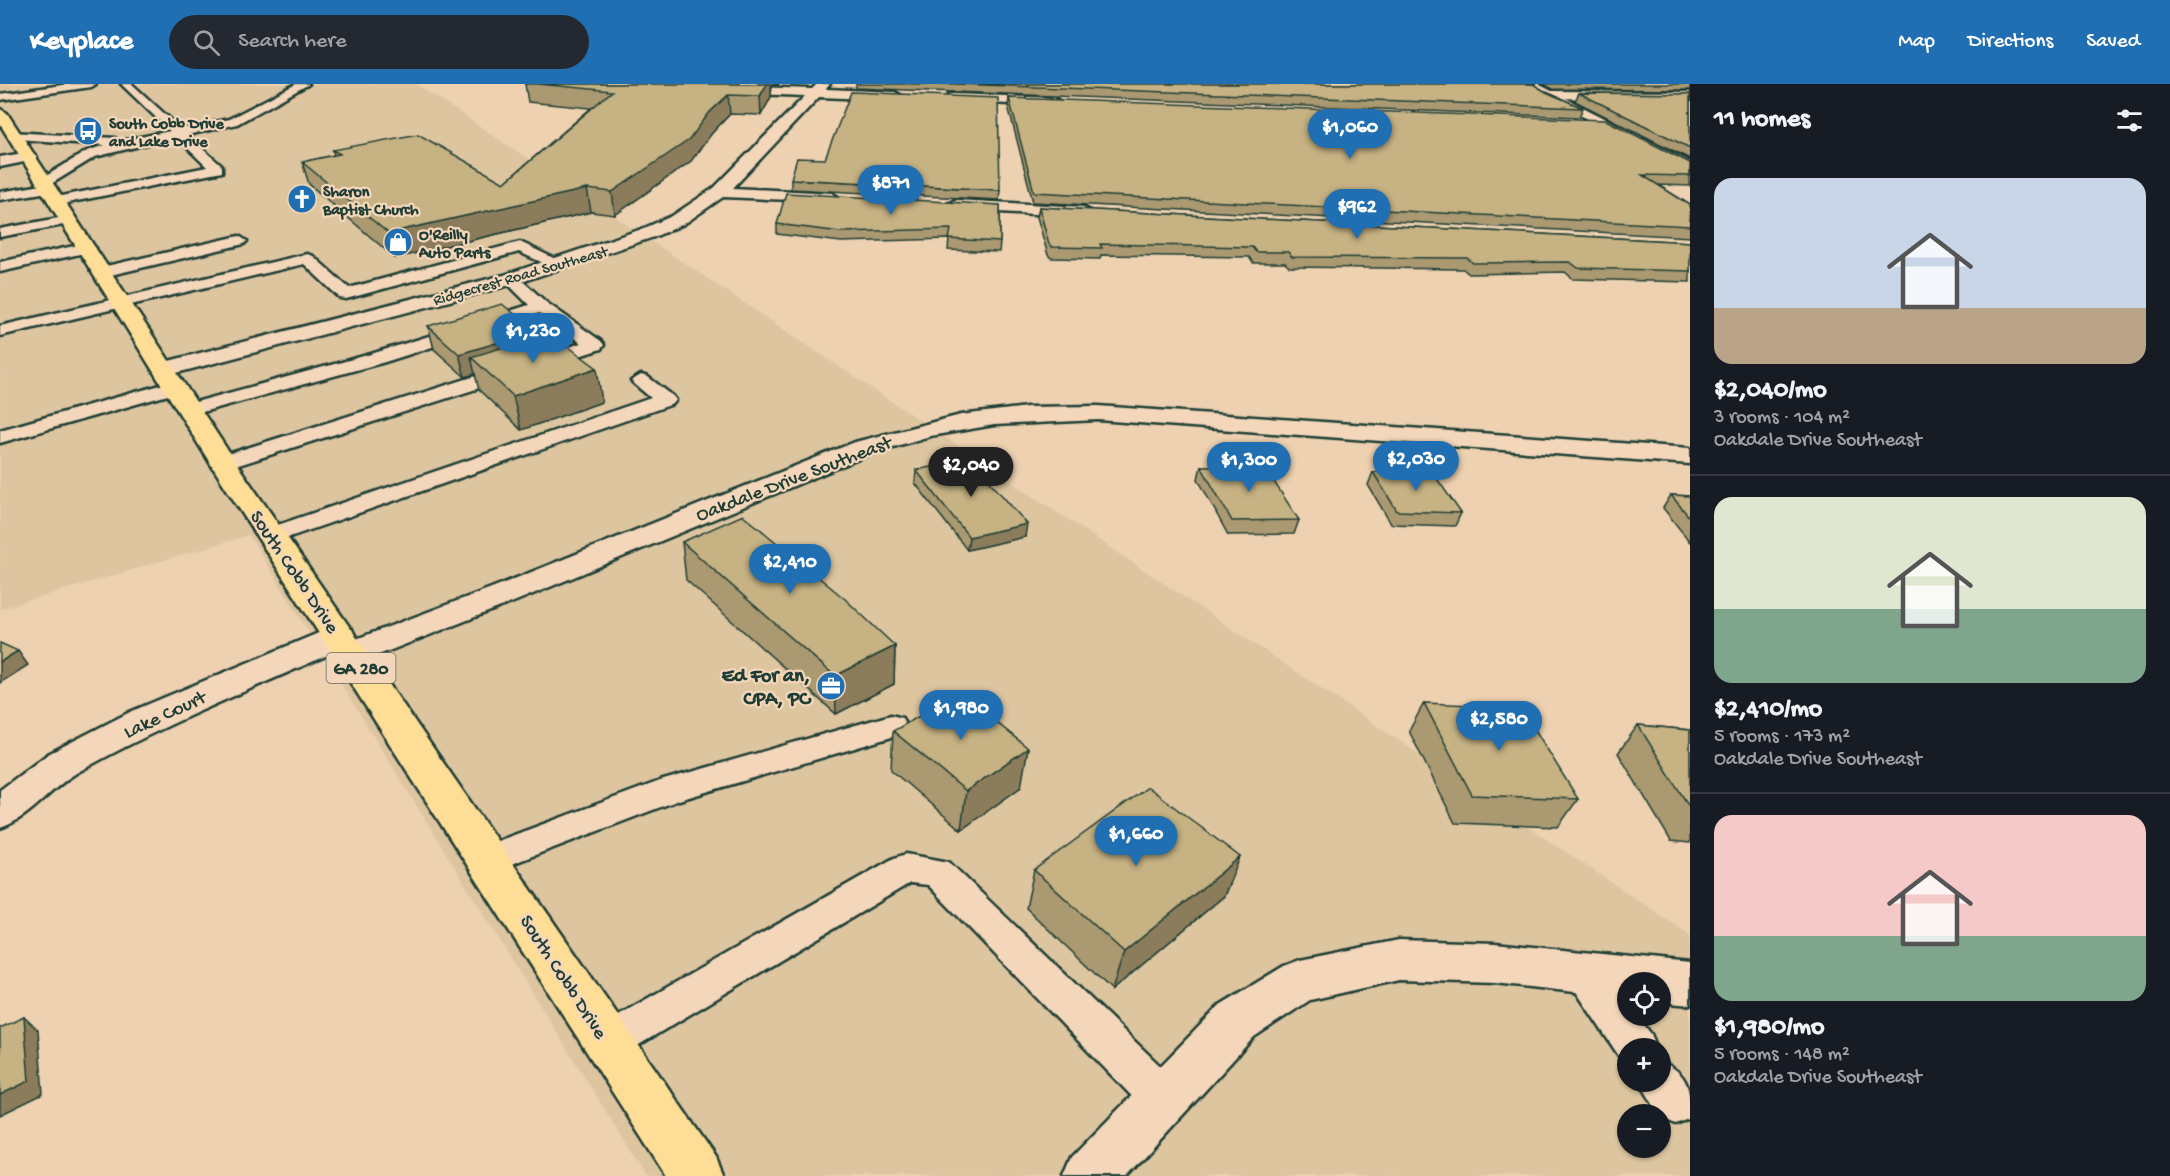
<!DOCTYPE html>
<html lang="en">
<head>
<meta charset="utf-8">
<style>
	:root { --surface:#171b24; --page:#242831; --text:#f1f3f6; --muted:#9ea1a6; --line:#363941; --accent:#1f6fb2 }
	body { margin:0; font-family:"Gochi Hand",sans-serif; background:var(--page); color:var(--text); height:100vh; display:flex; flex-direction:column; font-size:22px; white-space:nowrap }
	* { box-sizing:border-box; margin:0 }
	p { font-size:20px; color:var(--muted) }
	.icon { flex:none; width:33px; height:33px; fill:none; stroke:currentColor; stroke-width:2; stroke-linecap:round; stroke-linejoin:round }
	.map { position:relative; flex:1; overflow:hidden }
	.side { display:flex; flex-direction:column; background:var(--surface); width:480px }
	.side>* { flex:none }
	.controls { position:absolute; left:1617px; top:888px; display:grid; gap:12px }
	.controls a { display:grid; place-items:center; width:54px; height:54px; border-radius:50%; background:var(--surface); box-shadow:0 2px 4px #0004; font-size:30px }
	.price { position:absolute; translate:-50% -51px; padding:0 14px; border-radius:21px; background:var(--accent); color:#fff; font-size:20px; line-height:39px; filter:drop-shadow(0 2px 3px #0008) }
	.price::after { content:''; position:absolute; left:50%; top:36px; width:18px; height:14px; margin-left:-9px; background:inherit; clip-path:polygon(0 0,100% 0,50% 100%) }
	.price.selected { background:#222; color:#fff }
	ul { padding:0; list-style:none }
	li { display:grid; align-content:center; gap:12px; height:318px; padding:0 24px }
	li+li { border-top:2px solid var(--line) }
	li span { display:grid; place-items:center; height:186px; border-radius:18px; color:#555 }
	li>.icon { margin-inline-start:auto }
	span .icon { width:108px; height:108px; fill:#fffc; stroke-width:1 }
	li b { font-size:26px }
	h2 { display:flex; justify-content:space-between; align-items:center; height:72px; padding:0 24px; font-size:26px }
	header { display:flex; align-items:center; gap:36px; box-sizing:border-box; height:84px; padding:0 30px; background:var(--accent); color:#fff }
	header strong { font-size:28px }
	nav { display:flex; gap:33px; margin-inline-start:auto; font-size:21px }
	.search { width:420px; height:54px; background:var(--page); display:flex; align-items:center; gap:15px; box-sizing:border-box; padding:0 21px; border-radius:33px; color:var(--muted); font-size:22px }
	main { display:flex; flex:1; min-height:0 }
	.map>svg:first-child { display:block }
	.built { fill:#ddc5a0; fill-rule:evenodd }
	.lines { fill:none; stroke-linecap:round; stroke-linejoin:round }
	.lane-casing { stroke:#1f3d34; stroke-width:5 }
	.street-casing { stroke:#1f3d34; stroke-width:5 }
	.secondary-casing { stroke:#1f3d34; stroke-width:5 }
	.primary-casing { stroke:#1f3d34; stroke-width:5 }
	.lane { fill:#f4d7ba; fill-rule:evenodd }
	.street { fill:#f4d7ba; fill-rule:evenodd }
	.secondary { fill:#f4d7ba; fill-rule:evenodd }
	.primary { fill:#fedd96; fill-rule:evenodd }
	.wall { fill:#aa9971; stroke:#1f3d34; stroke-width:1.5 }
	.shaded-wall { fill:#8b7d5c; stroke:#1f3d34; stroke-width:1.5 }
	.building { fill:#c6b283; stroke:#1f3d34; stroke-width:1.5 }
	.labels { text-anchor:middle; stroke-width:4.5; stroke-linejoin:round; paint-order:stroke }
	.far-poi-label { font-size:16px; font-weight:bold; fill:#1f3d34; stroke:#f4d7ba; text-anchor:start }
	.far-street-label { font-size:16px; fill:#1f3d34; stroke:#f4d7ba }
	.shield { fill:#f4d7ba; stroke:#5f6b5c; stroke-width:1.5 }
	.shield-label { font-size:18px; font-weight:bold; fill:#1f3d34 }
	.street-label { font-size:20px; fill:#1f3d34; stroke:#f4d7ba }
	.poi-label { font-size:20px; font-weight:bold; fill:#1f3d34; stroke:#f4d7ba; text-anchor:end }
</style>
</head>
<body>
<header>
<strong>Keyplace</strong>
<div class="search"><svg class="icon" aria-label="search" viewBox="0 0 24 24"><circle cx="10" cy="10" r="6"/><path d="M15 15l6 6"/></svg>Search here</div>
<nav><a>Map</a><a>Directions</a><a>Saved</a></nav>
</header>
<main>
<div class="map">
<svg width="1690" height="1092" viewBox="0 0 1690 1092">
	<rect width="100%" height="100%" fill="#edd1b0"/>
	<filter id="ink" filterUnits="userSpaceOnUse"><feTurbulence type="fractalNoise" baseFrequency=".0167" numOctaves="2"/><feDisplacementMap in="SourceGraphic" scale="12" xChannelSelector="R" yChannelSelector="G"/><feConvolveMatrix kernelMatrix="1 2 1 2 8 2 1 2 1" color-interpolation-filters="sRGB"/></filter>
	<g filter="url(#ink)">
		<!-- built -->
		<path class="built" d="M0,0H416L1690,851V1092H646L249,451L0,525ZM1628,898H1660V932H1628ZM1628,964H1660V998H1628ZM1628,1030H1660V1064H1628Z"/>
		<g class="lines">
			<!-- lane casing -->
			<g class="lane-casing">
				<g id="lane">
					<polygon points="69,0 96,0 91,3 0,16 0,10"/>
					<polygon points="121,0 132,0 181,45 229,35 296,0 309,0 237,40 187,51 222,82 222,88 57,121 50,117 57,113 207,83 176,53 95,73 51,100 56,104 54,107 0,116 0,108 42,101 39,98 41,95 87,67 105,61 15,55 11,54 11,48 115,54 116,58 170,47"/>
					<polygon points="69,132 76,136 74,139 0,153 0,145"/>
					<polygon points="239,152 247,157 244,160 102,193 94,188 102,183"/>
					<polygon points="520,158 566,180 558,185 552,183 519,168 346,215 340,214 304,180 0,252 0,242 307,170 313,172 349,204"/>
					<polygon points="88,159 96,164 93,167 0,188 0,178"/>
					<polygon points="511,190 517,192 547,219 601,257 604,261 601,265 223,386 215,384 212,379 215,374 581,259 539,229 385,278 195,330 181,330 178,326 181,322 371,270 529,221 503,195"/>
					<polygon points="641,291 648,293 673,312 676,316 673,320 281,456 272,458 263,456 260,451 263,446 651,314 631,297"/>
					<polygon points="175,297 185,303 182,307 0,359 0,346"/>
					<polygon points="891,631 902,634 906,642 902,650 679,716 488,789 476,785 471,775 476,765 660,697"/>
					<polygon points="906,770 949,778 1179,1000 1185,1015 1179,1030 1164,1036 1149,1030 928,801 910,799 622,971 608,977 594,971 588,958 594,945 894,774"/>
					<path d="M1582,871C1601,878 1628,911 1628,932H1637L1651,950L1657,964H1628V979L1623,978L1563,888L1569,876Z"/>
					<path d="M1660,977C1690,990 1690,1005 1690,1034L1676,1040L1661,1034L1640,998H1660Z"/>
				</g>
			</g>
			<!-- street casing -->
			<g class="street-casing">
				<g id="street">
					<polygon points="817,0 830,0 826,5 895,8 902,12 895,16 819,13 733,104 832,109 840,114 838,118 723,113 684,140 654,153 518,199 165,292 157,290 153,285 157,280 504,191 642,145 672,132 714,104 805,12 728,9 722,5 723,2 812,5"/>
					<polygon points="1549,7 1690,8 1690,16 1544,14 1544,8"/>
					<polygon points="953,10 1054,14 1061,18 1054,22 948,17 948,11"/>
					<polygon points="29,68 34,70 37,73 34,76 0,83 0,73"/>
					<polygon points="955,116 1083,123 1092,128 1083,133 949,125 946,121"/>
					<path d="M1098,322L1690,364V380L1098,336L994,341L930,352L873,369L516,517L363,577L351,580L339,577L335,568C248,606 160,642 78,688C50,704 31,734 0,744V706L48,670L132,627L328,545L340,542L352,545L356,555L494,503L855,358L961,331L1027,323Z"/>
					<polygon points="1399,856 1495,859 1690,879 1690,921 1660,918 1660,898 1628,898 1628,914 1495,899 1399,896 1310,916 1254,953 1127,1092 1064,1092 1072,1073 1220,921 1284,882 1300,876"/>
				</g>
			</g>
			<!-- secondary casing -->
			<g class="secondary-casing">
				<polygon id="secondary" points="1522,0 1538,0 1690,78 1690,89"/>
			</g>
			<!-- primary casing -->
			<g class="primary-casing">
				<polygon id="primary" points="0,25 7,29 236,379 716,1073 724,1092 666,1092 210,379 0,40"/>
			</g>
			<!-- lane -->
			<use href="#lane" class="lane"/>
			<!-- street -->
			<use href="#street" class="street"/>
			<!-- secondary -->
			<use href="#secondary" class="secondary"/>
			<!-- primary -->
			<use href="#primary" class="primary"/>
		</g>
		<!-- wall -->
		<g class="wall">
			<polygon points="525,0 779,0 778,1 771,1 771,13 761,31 730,30 712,49 691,77 615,131 591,128 395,174 309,100 302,78 334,71 333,66 504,99 591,24 528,18"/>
			<polygon points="856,0 1533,0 1546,8 1583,24 1579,33 856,4"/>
			<polygon points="1543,0 1690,0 1690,6 1552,5"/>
			<polygon points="1579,9 1690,10 1690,75 1575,17"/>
			<polygon points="1009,14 1690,79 1690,102 1658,101 1690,121 1690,153 1033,118 1008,22"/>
			<polygon points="791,95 1000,106 999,116 791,105"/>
			<polygon points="1000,121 1000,158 999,168 948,166 949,155 841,158 777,150 777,140"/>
			<polygon points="1039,123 1690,158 1690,198 1573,195 1565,188 1469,190 1463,185 1289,183 1285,179 1253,179 1249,173 1101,171 1100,175 1051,174 1048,171 1037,133"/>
			<polygon points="428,242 536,247 538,253 602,318 521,346 479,306 475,290 465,293 434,265"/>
			<polygon points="1201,382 1299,436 1294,450 1228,451 1198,395"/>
			<polygon points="916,386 1025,453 967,466 915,399"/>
			<polygon points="1373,388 1461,429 1455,442 1391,440 1368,401"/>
			<polygon points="1671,411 1690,412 1690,458 1663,424"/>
			<polygon points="682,458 895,562 894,600 836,630 686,496"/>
			<polygon points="1424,619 1578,715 1558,743 1455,739 1409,647"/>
			<polygon points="1638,641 1690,646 1690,759 1671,757 1618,669"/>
			<polygon points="893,647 1021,703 961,746 891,686"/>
			<polygon points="1240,773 1224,812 1112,906 1026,824 1034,786"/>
		</g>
		<!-- shaded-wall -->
		<g class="shaded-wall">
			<polygon points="767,0 771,0 771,13 761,31 760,12"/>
			<polygon points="728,11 730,30 712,49 691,77 615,131 612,108 710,28"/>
			<polygon points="587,105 591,128 395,174 388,149"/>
			<polygon points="536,247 541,269 471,273 475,290 465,293 459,270"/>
			<polygon points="597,284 602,318 521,346 513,312"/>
			<polygon points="1027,440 1025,453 967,466 969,453"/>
			<polygon points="895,562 894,600 836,630 835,592"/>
			<polygon points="18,567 28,581 0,599 0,578"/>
			<polygon points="1028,664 1021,703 961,746 966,707"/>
			<polygon points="1240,773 1224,812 1112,906 1124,868"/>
			<polygon points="24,933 38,946 43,1010 0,1031 0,1011"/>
		</g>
		<!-- building -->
		<g class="building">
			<polygon points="539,0 767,0 760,12 728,11 710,28 689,56 612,108 587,105 388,149 302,78 340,70 333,66 418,50 504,99 612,7"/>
			<polygon points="957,0 1533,0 1546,8 1583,24"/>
			<polygon points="851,8 998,14 1000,106 791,95 797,74 825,75"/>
			<polygon points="1579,9 1690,10 1690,28 1688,28 1690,29 1690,64"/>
			<polygon points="1009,14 1606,36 1690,79 1690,92 1642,91 1690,121 1690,142 1034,108"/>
			<polygon points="786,109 1000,121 1000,158 949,155 951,145 841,148 777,140"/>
			<polygon points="1039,123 1690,158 1690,187 1578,184 1570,178 1473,179 1467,174 1292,173 1288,168 1256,168 1252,163 1100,160 1102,164 1052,163 1049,160"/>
			<polygon points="502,220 536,247 459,270 428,242"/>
			<polygon points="550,249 597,284 513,312 471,273"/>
			<polygon points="970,375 1027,440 969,453 916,386"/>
			<polygon points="1263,381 1299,436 1232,437 1201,382"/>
			<polygon points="1373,388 1433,389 1461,429 1397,427"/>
			<polygon points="1671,411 1690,412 1690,434"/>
			<polygon points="743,431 845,515 895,562 835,592 682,458"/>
			<polygon points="0,559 18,567 0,578"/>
			<polygon points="960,609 1028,664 966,707 893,647"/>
			<polygon points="1424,619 1521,623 1578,715 1472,711"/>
			<polygon points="1638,641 1690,646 1690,724"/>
			<polygon points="1148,703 1240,773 1124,868 1034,786"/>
			<polygon points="24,933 29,997 0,1011 0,944"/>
		</g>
	</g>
	<!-- icons -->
	<defs>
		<g id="bus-disc" transform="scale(1.5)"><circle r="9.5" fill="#1f6fb2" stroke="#f4d7ba"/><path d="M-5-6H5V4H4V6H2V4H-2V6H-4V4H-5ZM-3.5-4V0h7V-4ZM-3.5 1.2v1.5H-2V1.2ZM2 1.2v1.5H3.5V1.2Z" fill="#fff"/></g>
		<g id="church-disc" transform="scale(1.5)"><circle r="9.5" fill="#1f6fb2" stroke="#f4d7ba"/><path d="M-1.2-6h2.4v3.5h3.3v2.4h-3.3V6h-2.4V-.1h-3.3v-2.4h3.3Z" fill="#fff"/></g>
		<g id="shop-disc" transform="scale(1.5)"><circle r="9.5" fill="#1f6fb2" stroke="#f4d7ba"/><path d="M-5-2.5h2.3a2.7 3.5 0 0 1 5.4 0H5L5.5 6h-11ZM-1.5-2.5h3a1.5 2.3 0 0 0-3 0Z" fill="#fff"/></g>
		<g id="office-disc" transform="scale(1.5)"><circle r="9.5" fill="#1f6fb2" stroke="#f4d7ba"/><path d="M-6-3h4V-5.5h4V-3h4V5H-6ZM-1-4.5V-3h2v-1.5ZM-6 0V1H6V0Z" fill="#fff"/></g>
	</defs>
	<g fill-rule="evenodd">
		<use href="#bus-disc" x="88" y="47"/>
		<use href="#church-disc" x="302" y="115"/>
		<use href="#shop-disc" x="398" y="158"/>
		<use href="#office-disc" x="831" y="602"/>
	</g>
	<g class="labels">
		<!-- far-poi labels -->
		<g class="far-poi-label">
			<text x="109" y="44">South Cobb Drive<tspan x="109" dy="18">and Lake Drive</tspan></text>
			<text x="323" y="112">Sharon<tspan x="323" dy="18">Baptist Church</tspan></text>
			<text x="419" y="155">O'Reilly<tspan x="419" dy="18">Auto Parts</tspan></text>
		</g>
		<!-- far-street labels -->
		<g class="far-street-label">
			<text transform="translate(520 190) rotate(-16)" y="6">Ridgecrest Road Southeast</text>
		</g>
		<!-- shield labels -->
		<rect class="shield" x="326.5" y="569" width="69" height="30" rx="4.5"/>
		<g class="shield-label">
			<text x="361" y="590">GA 280</text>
		</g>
		<!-- street labels -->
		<g class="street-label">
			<text transform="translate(793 393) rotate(-21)" y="7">Oakdale Drive Southeast</text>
			<text transform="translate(296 487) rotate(56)" y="7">South Cobb Drive</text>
			<text transform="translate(164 629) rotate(-25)" y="7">Lake Court</text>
			<text transform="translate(565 892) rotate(57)" y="7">South Cobb Drive</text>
		</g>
		<!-- poi labels -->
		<g class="poi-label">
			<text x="810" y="597">Ed For an,<tspan x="810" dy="23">CPA, PC</tspan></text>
		</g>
	</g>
</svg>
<div class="controls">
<a><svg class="icon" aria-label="locate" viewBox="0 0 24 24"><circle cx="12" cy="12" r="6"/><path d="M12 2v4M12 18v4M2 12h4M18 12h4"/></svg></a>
<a>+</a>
<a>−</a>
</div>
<b class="price" style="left:1350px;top:76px">$1,060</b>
<b class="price" style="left:891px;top:132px">$871</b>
<b class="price" style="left:1357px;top:156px">$962</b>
<b class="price" style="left:533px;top:280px">$1,230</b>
<b class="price" style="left:1416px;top:408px">$2,030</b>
<b class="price" style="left:1249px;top:409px">$1,300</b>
<b class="price selected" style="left:971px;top:414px">$2,040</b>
<b class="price" style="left:790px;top:511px">$2,410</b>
<b class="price" style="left:961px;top:657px">$1,980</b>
<b class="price" style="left:1499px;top:668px">$2,580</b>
<b class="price" style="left:1136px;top:783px">$1,660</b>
</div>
<section class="side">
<h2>11 homes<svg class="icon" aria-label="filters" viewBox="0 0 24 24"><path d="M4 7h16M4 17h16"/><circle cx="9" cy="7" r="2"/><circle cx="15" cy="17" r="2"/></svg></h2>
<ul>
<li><span style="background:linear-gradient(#c9d6e8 70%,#b9a48a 0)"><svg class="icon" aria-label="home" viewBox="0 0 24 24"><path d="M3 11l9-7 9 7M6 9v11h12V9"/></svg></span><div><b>$2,040/mo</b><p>3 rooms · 104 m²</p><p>Oakdale Drive Southeast</p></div></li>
<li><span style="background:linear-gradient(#dfe7d0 60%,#7fa58c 0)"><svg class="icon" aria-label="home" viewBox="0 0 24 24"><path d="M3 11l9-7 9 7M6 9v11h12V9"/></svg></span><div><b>$2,410/mo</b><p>5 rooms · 173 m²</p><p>Oakdale Drive Southeast</p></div></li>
<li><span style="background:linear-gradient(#f6c9c9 65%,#7fa58c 0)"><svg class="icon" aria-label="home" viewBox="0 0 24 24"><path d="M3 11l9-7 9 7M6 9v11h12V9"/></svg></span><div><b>$1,980/mo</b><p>5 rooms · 148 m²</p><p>Oakdale Drive Southeast</p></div></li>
</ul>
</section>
</main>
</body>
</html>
